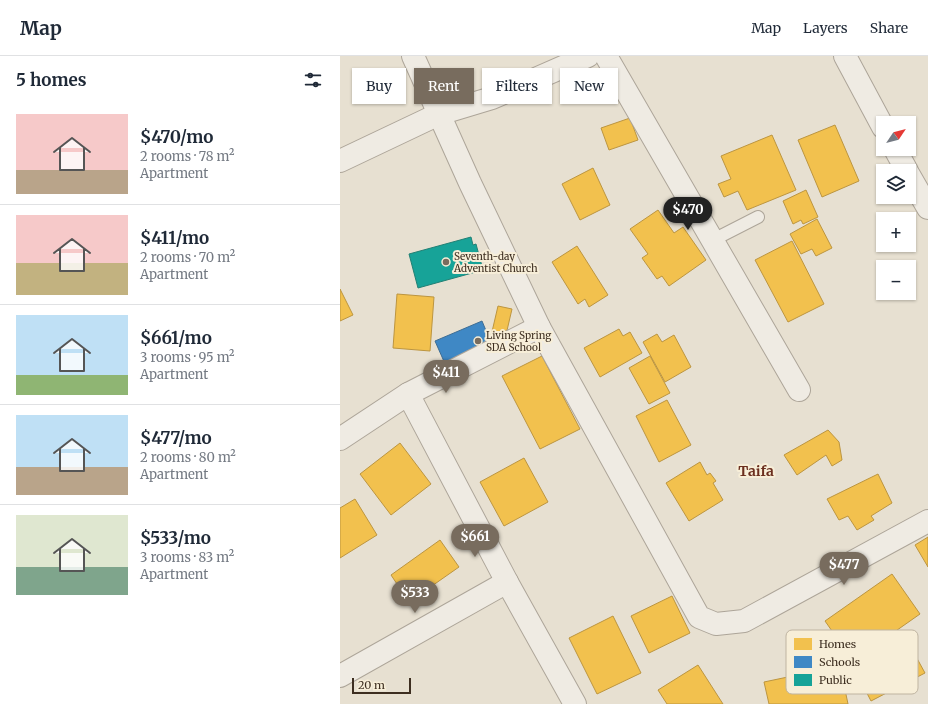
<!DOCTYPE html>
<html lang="en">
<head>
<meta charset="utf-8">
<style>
	:root { --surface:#fff; --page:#f6f6f7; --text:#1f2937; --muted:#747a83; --line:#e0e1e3; --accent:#786c5e }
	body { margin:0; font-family:Merriweather,serif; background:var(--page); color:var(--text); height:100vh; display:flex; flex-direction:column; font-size:15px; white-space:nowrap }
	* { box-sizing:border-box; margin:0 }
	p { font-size:13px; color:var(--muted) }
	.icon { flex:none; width:22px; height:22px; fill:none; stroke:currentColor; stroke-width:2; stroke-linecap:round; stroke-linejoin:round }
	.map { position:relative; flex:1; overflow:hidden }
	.sheet { display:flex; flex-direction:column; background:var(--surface); width:340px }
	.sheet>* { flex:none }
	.top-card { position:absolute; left:12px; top:12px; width:380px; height:36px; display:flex; gap:8px }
	.needle { width:26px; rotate:55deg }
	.fabs { position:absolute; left:536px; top:60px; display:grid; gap:8px }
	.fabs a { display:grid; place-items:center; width:40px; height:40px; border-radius:0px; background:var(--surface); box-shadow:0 1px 3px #0004; font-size:20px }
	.scale { position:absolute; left:12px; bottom:10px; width:59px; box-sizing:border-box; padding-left:4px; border:2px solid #3d2e20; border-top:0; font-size:11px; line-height:14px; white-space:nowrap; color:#3d2e20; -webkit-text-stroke:3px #f7eed8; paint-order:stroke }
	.price { position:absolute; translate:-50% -34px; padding:0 9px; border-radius:14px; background:var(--accent); color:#fff; font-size:13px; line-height:26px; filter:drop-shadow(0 1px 2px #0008) }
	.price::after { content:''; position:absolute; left:50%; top:24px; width:12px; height:9px; margin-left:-6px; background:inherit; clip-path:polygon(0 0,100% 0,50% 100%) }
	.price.current { background:#222; color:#fff }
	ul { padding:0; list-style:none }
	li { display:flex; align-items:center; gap:12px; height:100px; padding:0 16px }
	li+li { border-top:1px solid var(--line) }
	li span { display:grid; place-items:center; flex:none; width:112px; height:80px; border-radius:0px; color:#555 }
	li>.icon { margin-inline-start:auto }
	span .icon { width:48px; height:48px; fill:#fffc; stroke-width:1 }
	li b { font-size:17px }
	h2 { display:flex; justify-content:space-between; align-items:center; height:48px; padding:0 16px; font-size:17px }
	.pill { padding:0 14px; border-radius:0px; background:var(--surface); box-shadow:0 1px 3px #0004; font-size:14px; line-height:36px }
	.pill.current { background:var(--accent); color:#fff }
	header { display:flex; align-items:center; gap:24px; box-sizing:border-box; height:56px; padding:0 20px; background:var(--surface); border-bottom:1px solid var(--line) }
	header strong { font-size:19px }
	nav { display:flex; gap:22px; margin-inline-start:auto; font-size:14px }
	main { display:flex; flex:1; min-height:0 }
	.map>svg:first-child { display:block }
	.homes { fill:#f2c14e; stroke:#bc9540 }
	.schools { fill:#3f88c5; stroke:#3e6d94 }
	.public { fill:#17a398; stroke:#228074 }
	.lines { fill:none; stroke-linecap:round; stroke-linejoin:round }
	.lane-casing { stroke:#ada599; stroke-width:14 }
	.street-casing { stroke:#ada599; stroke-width:24 }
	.lane { stroke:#efebe3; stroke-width:12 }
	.street { stroke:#efebe3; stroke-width:22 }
	.poi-dot { fill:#786c5e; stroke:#f7eed8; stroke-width:1.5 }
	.labels { text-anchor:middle; stroke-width:4; stroke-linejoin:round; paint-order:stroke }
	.poi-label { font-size:10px; fill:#3d2e20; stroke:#f7eed8; text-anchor:start }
	.district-label { font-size:14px; font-weight:bold; fill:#6b2e1e; stroke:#f7eed8 }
	.key { fill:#f7eed8; stroke:#bfb4a1; stroke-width:1 }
	.key-label { font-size:11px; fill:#3d2e20 }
</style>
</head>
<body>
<header>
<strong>Map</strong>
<nav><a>Map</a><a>Layers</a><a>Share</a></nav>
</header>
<main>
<section class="sheet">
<h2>5 homes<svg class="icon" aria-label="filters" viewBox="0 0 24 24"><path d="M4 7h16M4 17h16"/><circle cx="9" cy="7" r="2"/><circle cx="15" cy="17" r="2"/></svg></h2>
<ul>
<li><span style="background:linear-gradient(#f6c9c9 70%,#b9a48a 0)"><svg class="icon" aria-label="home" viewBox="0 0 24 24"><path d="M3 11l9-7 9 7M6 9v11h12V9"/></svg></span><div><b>$470/mo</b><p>2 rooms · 78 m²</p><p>Apartment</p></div></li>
<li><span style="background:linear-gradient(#f6c9c9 60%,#c2b280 0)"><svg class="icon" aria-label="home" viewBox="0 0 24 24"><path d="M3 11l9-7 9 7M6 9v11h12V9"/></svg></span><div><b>$411/mo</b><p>2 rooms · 70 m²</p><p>Apartment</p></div></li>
<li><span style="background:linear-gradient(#bfe0f5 75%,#8fb573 0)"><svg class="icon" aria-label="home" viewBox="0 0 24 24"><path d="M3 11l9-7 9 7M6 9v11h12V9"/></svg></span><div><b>$661/mo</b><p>3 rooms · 95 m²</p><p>Apartment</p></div></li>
<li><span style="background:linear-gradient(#bfe0f5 65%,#b9a48a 0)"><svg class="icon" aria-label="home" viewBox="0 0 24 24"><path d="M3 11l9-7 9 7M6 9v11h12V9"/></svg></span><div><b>$477/mo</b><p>2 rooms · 80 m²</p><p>Apartment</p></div></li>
<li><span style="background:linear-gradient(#dfe7d0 65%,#7fa58c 0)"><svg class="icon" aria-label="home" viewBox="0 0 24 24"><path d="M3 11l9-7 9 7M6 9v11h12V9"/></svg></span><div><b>$533/mo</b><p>3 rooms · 83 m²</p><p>Apartment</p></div></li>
</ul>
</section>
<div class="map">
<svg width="588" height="648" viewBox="0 0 588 648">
	<rect width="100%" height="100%" fill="#e7e0d1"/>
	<!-- homes -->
	<g class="homes">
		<polygon points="290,62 298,84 269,94 261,72"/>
		<polygon points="495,69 519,125 482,141 458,84"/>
		<polygon points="432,79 456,134 407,154 398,135 384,141 378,128 391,123 381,100"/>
		<polygon points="253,112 270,149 240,164 222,128"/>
		<polygon points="466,134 478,161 463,168 461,164 453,168 443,145"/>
		<polygon points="318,154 334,177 343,171 366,204 329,230 322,220 317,223 302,202 308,198 290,173"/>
		<polygon points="477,163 492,192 476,200 472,193 461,198 450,178"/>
		<polygon points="452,185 484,248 448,266 415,204"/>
		<polygon points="237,190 268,239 249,251 245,243 238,248 212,206"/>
		<polygon points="0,233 13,259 0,265"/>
		<polygon points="57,238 94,241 90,295 53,292"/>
		<polygon points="158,250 172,253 165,283 151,280"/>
		<polygon points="279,273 283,280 290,276 302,297 260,321 244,292"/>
		<polygon points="317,278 322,286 334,279 351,311 325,326 303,286"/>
		<polygon points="202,300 240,373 200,393 162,320"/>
		<polygon points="310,300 330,337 309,348 289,312"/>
		<polygon points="327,344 351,389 319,406 296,360"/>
		<polygon points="488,374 499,386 502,404 492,410 486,399 457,419 444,399"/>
		<polygon points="60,387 91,428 51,459 20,418"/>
		<polygon points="184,402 208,446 164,470 140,426"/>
		<polygon points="360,406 367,419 370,417 376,425 373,427 383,444 349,465 326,427"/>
		<polygon points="538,418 552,447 531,460 534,464 517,474 508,460 499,464 487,443"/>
		<polygon points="15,443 37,479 0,502 0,452"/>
		<polygon points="588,481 588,511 575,489"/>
		<polygon points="100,484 119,511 69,546 51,519"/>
		<polygon points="552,518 580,558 513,605 485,565"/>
		<polygon points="332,540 350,577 309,597 291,560"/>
		<polygon points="273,560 301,617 257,638 229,582"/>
		<polygon points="568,586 585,617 531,645 515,614"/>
		<polygon points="358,609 383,648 327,648 318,634"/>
		<polygon points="500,610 508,648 429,648 424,626"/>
	</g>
	<!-- schools -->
	<polygon class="schools" points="142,265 152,289 106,310 95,285"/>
	<!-- public -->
	<polygon class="public" points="131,181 133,189 136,188 143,214 78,232 69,198"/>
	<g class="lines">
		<!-- lane casing -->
		<g class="lane-casing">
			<polyline id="lane" points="373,184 418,161"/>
		</g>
		<!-- street casing -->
		<g class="street-casing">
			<g id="street">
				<polyline points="73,0 130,127 199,271 359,561 376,568 404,565 588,465"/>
				<polyline points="266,0 459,334"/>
				<polyline points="505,0 543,71"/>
				<polyline points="555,93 567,115"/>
				<polyline points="0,105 99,58 152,42 248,0"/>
				<polyline points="569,119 588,152"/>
				<polyline points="68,338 167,526 235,648"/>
				<polyline points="0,383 68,338 199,271"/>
				<polyline points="0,620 167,526"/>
			</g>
		</g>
		<!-- lane -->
		<use href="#lane" class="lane"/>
		<!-- street -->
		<use href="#street" class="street"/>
	</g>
	<!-- markers -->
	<g class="poi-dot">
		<circle cx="106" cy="206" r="4"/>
		<circle cx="138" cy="285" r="4"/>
	</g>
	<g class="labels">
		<!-- poi labels -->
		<g class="poi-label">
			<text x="114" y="204">Seventh-day<tspan x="114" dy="12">Adventist Church</tspan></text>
			<text x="146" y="283">Living Spring<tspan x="146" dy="12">SDA School</tspan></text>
		</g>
		<!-- district labels -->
		<g class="district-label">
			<text x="416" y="420">Taifa</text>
		</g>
	</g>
	<!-- legend -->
	<rect x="446" y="574" width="132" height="64" rx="6" class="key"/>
	<rect x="454" y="582" width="18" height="12" fill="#f2c14e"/>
	<rect x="454" y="600" width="18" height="12" fill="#3f88c5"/>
	<rect x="454" y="618" width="18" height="12" fill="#17a398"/>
	<g class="key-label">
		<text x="479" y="592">Homes</text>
		<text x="479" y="610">Schools</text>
		<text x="479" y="628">Public</text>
	</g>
</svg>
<div class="fabs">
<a><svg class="needle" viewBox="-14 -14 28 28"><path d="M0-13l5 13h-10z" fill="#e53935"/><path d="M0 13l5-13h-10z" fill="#747a83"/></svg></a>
<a><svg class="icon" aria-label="layers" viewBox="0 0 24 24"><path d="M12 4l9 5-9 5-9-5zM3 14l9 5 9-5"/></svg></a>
<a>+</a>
<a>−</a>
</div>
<div class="scale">20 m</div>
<b class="price current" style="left:348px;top:175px">$470</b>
<b class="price" style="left:106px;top:338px">$411</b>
<b class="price" style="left:135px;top:502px">$661</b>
<b class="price" style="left:504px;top:530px">$477</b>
<b class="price" style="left:75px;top:558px">$533</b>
<div class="top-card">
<a class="pill">Buy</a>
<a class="pill current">Rent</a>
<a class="pill">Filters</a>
<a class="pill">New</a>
</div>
</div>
</main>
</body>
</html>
